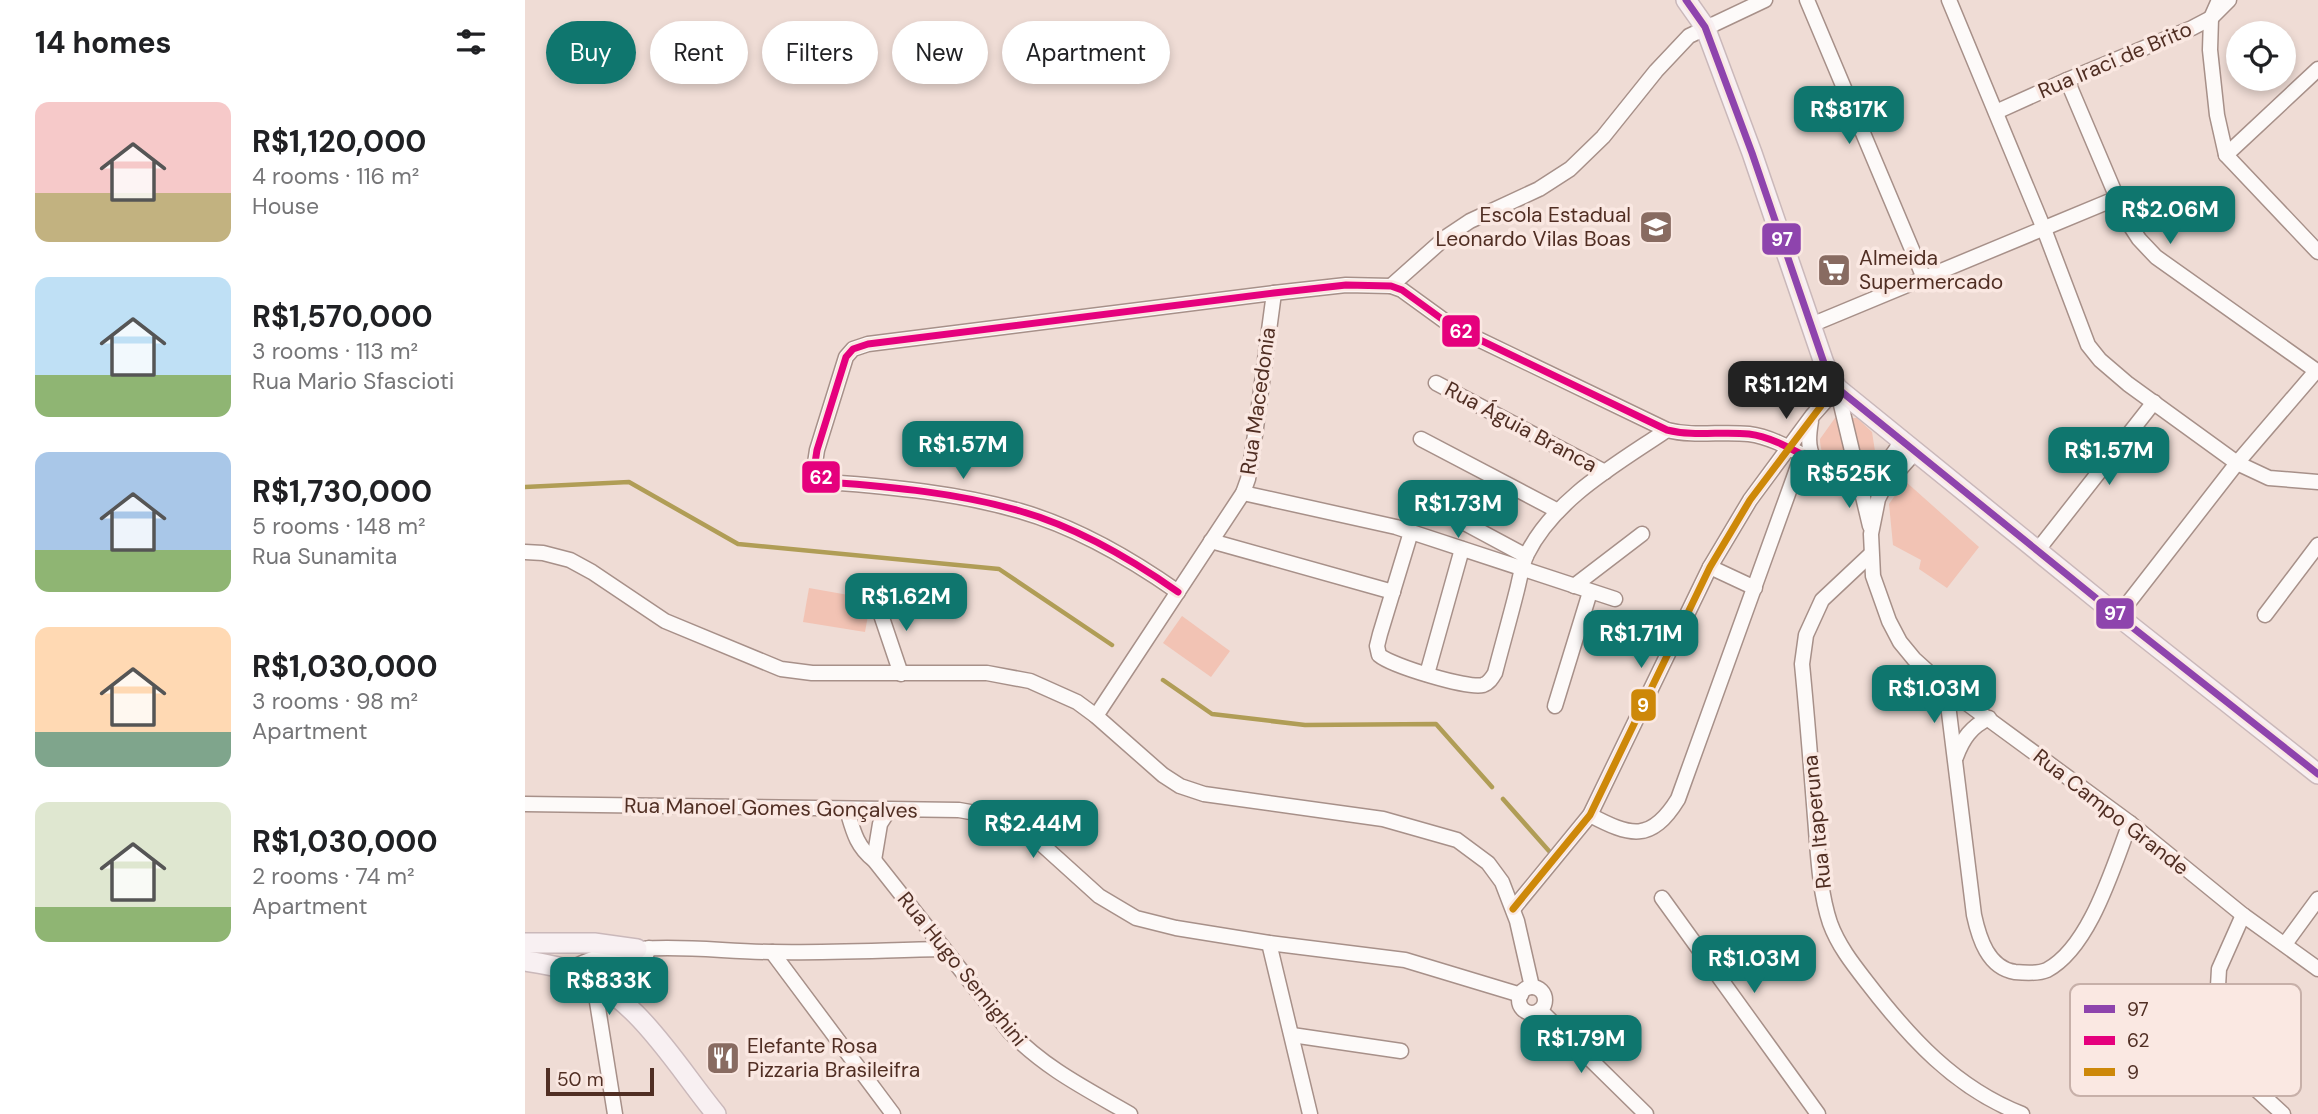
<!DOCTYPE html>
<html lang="en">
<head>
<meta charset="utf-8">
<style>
	:root { --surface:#fff; --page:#f2f2f2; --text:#202124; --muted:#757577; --accent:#0f766e }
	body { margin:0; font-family:"DM Sans",sans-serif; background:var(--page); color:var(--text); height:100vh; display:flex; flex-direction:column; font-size:26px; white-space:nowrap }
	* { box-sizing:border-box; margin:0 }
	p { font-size:23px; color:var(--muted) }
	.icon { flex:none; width:38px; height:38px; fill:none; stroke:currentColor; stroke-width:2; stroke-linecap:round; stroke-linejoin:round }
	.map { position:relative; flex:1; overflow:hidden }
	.panel { display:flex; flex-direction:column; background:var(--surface); width:525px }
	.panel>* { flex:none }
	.hud { position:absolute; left:21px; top:21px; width:665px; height:63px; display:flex; gap:14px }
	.fabs { position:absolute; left:1701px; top:21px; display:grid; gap:14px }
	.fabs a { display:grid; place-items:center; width:70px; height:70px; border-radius:50%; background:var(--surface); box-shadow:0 4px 10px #0003; font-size:35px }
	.scale { position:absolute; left:21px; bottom:18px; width:108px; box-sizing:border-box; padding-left:7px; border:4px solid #502e23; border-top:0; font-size:19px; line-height:24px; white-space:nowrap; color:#502e23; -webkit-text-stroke:5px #fae8e2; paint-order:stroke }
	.price { position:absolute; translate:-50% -60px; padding:0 16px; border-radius:14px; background:var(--accent); color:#fff; font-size:23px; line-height:46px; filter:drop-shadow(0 2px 4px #0008) }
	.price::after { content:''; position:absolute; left:50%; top:42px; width:21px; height:16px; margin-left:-10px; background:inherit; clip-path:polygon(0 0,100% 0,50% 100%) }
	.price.selected { background:#222; color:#fff }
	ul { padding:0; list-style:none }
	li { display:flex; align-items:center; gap:21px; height:175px; padding:0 35px }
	li span { display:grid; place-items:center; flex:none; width:196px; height:140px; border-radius:14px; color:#555 }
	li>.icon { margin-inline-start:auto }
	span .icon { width:84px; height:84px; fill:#fffc; stroke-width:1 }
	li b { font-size:30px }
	h2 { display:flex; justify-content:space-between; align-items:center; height:84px; padding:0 35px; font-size:30px }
	.pill { padding:0 24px; border-radius:32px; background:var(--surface); box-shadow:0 4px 10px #0003; font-size:24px; line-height:63px }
	.pill.selected { background:var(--accent); color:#fff }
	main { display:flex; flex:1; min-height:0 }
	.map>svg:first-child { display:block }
	.green { fill:#f2c3b4 }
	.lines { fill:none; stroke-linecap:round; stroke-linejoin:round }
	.stream { stroke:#b09d56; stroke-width:4.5 }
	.minor-casing { stroke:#a79089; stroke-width:17 }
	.major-casing { stroke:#cab8ba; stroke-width:22 }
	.minor { stroke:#fdfaf9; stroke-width:14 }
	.major { stroke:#f8f0f2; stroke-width:19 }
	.bus-1-casing { stroke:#fae8e2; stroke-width:12 }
	.bus-2-casing { stroke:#fae8e2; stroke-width:12 }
	.bus-3-casing { stroke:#fae8e2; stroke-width:12 }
	.bus-1 { stroke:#8e44ad; stroke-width:7 }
	.bus-2 { stroke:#e5007d; stroke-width:7 }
	.bus-3 { stroke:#cd8809; stroke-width:7 }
	.labels { text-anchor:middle; stroke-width:7; stroke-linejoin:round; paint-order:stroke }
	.street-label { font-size:21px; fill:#502e23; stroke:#fae8e2 }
	.poi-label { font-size:21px; fill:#502e23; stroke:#fae8e2; text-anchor:start }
	.key { fill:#fae8e2; stroke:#c7b0a9; stroke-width:2 }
	.key-label { font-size:19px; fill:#502e23 }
	.line-badge { stroke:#fae8e2; stroke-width:2.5 }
	.badge-label { font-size:19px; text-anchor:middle; font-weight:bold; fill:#fff }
</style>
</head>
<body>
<main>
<section class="panel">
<h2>14 homes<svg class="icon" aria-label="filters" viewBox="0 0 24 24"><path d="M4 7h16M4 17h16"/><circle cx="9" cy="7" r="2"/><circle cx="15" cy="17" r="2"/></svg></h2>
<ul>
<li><span style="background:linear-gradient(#f6c9c9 65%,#c2b280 0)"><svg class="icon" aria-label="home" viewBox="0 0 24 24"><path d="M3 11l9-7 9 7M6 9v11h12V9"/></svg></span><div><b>R$1,120,000</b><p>4 rooms · 116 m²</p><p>House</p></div></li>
<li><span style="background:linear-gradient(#bfe0f5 70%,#8fb573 0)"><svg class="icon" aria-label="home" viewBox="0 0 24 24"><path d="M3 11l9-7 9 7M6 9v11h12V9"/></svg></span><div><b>R$1,570,000</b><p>3 rooms · 113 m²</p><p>Rua Mario Sfascioti</p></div></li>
<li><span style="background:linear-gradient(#a9c7e8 70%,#8fb573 0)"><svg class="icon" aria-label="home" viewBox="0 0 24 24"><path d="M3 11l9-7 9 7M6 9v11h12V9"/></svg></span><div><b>R$1,730,000</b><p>5 rooms · 148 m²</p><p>Rua Sunamita</p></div></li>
<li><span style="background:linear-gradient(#ffd9b3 75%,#7fa58c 0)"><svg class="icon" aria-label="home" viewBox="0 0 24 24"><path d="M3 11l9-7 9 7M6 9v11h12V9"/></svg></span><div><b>R$1,030,000</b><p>3 rooms · 98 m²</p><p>Apartment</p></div></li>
<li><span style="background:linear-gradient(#dfe7d0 75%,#8fb573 0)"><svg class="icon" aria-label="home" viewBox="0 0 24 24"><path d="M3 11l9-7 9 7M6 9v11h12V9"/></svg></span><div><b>R$1,030,000</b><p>2 rooms · 74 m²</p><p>Apartment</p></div></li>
</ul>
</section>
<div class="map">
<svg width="1793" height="1114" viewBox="0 0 1793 1114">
	<rect width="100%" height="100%" fill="#efdcd5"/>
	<!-- green -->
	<g class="green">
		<path d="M1310,418H1332L1347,432L1350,451C1345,455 1339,463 1333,466C1311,473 1295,461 1295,439Z"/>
		<polygon points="1380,481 1454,547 1422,588 1394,569 1396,560 1368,545 1364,504"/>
		<polygon points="284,588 346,599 340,632 278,622"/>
		<polygon points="657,616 705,651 686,677 638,643"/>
	</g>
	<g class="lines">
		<!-- stream -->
		<g class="stream">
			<polyline points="0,487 104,482 213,544 474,569 587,645"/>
			<polyline points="638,680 687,714 780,725 911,724 967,787"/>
			<polyline points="978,799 1024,851"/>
		</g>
		<!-- minor casing -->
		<g class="minor-casing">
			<g id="minor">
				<polyline points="1282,0 1399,278"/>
				<polyline points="1424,0 1519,229 1563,345 1575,360 1603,384 1712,463 1744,478 1793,482"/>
				<polyline points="1694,0 1686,18 1685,50 1692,115 1701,155 1793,252"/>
				<polyline points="1542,80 1601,219 1614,239 1631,257 1793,372"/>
				<polyline points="1471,112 1542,80 1667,28 1686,18 1704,0"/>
				<polyline points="1701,155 1793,69"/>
				<polyline points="866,286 921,237 945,221 1014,189 1045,169 1078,137 1131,71 1164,36 1240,0"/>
				<polyline points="1286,325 1592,198"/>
				<polyline points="911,383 1080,472"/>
				<polyline points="1312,388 1345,526"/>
				<path d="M1286,421C1284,433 1282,447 1289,459C1297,473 1329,482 1344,475C1360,468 1369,453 1378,439"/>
				<polyline points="896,439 1033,511"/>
				<polyline points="1391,451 1359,487 1353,499 1346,534 1348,576 1364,621 1375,642 1389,659 1421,688 1605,823 1718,915 1793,969"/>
				<polyline points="882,492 1001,556"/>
				<polyline points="718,493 871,527 1090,599"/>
				<path d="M886,532L855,634L852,646L854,655C867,666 943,689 958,685C964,683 967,678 970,673C977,646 985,618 992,590C995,578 997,564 1002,554C1030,498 1092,464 1142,430"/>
				<polyline points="686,541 868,592"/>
				<polyline points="1512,551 1629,402"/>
				<polyline points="0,552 18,553 45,560 67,572 140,621 256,669 287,673 462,673 505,681 552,702 571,716 638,775 655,786 679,794 858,819 932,840 963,863 977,882 992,921 1007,987"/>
				<path d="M1346,554L1297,600L1281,635L1277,664C1282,715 1286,766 1290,817C1293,852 1294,890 1305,923C1313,945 1327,963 1341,981C1384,1037 1430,1088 1497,1114"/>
				<polyline points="1185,567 1230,588"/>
				<polyline points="1049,586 1117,534"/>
				<path d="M653,592C606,559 551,527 495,511C433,493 368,487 303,482L293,475L290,463L292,450L321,357L328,349L343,344L749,293L821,285L866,286L877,290L928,327L1142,430C1169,437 1196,431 1224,434C1247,437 1268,450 1289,461"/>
				<polyline points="352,603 376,674"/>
				<polyline points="1740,615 1793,545"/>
				<polyline points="1593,616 1712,463 1791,371"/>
				<polyline points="902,674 937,549"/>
				<path d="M1421,688L1449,915C1454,938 1463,968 1490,972C1500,973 1513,974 1522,970C1565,947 1588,867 1605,823"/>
				<polyline points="1030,706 1065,592"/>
				<polyline points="571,716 718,493 723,479 730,435 749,293"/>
				<path d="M1431,757C1438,738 1446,727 1464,718"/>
				<polyline points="0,804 434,810 462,815 491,826 512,840 574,896 611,918 651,928 744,943 880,960 996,995"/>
				<path d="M322,810C328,830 331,846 349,860L484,1031C521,1069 560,1088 605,1114"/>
				<path d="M1065,815C1105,836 1126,843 1153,799L1277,455"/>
				<polyline points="349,860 355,824 364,810"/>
				<polyline points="1137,898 1293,1114"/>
				<polyline points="988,909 1065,815 1185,567 1225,500 1287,416 1312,388"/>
				<polyline points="1718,915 1694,969 1691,1021 1700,1056 1711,1071 1758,1114"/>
				<polyline points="744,943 785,1114"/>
				<polyline points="1760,944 1793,899"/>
				<polyline points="247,952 368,1114"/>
				<path d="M43,970C104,935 180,952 247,952C304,953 361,950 418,949"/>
				<polyline points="69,983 90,1114"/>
				<circle cx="1007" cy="1000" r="13"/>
				<polyline points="101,1005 124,948"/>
				<polyline points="1015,1010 1121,1114"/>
				<polyline points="767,1035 876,1051"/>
			</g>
		</g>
		<!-- major casing -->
		<g class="major-casing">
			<g id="major">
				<polyline points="1161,0 1180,27 1227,153 1299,363 1312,388 1593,616 1793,774"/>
				<polyline points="0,943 69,943 112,949"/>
				<path d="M0,961C14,963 29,965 42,970C110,991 149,1063 191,1114"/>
			</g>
		</g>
		<!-- minor -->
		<use href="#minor" class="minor"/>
		<!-- major -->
		<use href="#major" class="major"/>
		<!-- bus-1 casing -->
		<g class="bus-1-casing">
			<polyline id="bus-1" points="1161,0 1180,27 1227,153 1299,363 1312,388 1593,616 1793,774"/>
		</g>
		<!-- bus-2 casing -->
		<g class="bus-2-casing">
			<path id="bus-2" d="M653,592C606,559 551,527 495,511C433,493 368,487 303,482L293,475L290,463L292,450L321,357L328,349L343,344L749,293L821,285L866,286L877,290L928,327L1142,430C1169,437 1196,431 1224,434C1247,437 1268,450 1289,461"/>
		</g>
		<!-- bus-3 casing -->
		<g class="bus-3-casing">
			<polyline id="bus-3" points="988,909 1065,815 1185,567 1225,500 1296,406"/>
		</g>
		<!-- bus-1 -->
		<use href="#bus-1" class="bus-1"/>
		<!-- bus-2 -->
		<use href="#bus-2" class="bus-2"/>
		<!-- bus-3 -->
		<use href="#bus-3" class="bus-3"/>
	</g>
	<!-- icons -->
	<defs>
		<g id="school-square" transform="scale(1.75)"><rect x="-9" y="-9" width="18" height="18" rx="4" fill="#886b61" stroke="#fae8e2"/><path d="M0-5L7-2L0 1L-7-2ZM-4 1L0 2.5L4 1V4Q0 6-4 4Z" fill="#fff"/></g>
		<g id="supermarket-square" transform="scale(1.75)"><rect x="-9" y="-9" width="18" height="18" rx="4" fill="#886b61" stroke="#fae8e2"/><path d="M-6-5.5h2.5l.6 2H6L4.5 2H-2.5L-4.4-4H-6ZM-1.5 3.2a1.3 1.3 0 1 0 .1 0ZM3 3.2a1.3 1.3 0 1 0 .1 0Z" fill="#fff"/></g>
		<g id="restaurant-square" transform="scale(1.75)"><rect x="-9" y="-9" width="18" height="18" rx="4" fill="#886b61" stroke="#fae8e2"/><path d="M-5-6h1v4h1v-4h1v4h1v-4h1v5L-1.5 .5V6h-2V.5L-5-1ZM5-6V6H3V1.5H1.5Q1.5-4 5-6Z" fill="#fff"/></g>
	</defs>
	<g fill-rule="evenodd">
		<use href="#school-square" x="1131" y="227"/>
		<use href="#supermarket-square" x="1309" y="270"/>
		<use href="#restaurant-square" x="198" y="1058"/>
	</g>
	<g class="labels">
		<!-- street labels -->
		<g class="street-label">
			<text transform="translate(1590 60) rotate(-23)" y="7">Rua Iraci de Brito</text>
			<text transform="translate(733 401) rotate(-82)" y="7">Rua Macedonia</text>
			<text transform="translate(996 427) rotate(28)" y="7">Rua Águia Branca</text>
			<text transform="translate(246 808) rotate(1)" y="7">Rua Manoel Gomes Gonçalves</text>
			<text transform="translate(1586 812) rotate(38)" y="7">Rua Campo Grande</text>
			<text transform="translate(1292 822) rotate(-96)" y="7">Rua Itaperuna</text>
			<text transform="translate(437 969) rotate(51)" y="7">Rua Hugo Semighini</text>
		</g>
		<!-- poi labels -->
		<g class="poi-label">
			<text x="1106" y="222" text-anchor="end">Escola Estadual<tspan x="1106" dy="24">Leonardo Vilas Boas</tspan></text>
			<text x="1334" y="265">Almeida<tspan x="1334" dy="24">Supermercado</tspan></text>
			<text x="222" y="1053">Elefante Rosa<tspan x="222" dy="24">Pizzaria Brasileifra</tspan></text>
		</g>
	</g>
	<!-- legend -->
	<rect x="1545" y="984" width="231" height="112" rx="10" class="key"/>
	<rect x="1559" y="1005" width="31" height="8" fill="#8e44ad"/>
	<rect x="1559" y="1036" width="31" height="9" fill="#e5007d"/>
	<rect x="1559" y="1068" width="31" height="8" fill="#cd8809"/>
	<g class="key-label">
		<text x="1602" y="1016">97</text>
		<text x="1602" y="1047">62</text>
		<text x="1602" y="1079">9</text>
	</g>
	<g class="line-badge">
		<rect x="1236" y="222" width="41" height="34" rx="7" fill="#8e44ad"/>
		<rect x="916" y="314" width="40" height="34" rx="7" fill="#e5007d"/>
		<rect x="276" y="460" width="40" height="34" rx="7" fill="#e5007d"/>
		<rect x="1570" y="597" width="40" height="33" rx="7" fill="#8e44ad"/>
		<rect x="1105" y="688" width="27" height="34" rx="7" fill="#cd8809"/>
	</g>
	<g class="badge-label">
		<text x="1257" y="246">97</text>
		<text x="936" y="338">62</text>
		<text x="296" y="484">62</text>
		<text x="1590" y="620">97</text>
		<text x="1118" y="712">9</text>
	</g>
</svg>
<div class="fabs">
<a><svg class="icon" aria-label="locate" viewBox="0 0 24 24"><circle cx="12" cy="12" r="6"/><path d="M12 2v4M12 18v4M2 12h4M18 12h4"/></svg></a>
</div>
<div class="scale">50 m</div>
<b class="price" style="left:1324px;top:146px">R$817K</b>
<b class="price" style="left:1645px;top:246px">R$2.06M</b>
<b class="price selected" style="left:1261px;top:421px">R$1.12M</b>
<b class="price" style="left:438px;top:481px">R$1.57M</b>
<b class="price" style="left:1584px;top:487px">R$1.57M</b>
<b class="price" style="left:1324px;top:510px">R$525K</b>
<b class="price" style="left:933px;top:540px">R$1.73M</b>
<b class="price" style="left:381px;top:633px">R$1.62M</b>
<b class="price" style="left:1116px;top:670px">R$1.71M</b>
<b class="price" style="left:1409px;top:725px">R$1.03M</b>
<b class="price" style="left:508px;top:860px">R$2.44M</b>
<b class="price" style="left:1229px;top:995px">R$1.03M</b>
<b class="price" style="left:84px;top:1017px">R$833K</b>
<b class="price" style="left:1056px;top:1075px">R$1.79M</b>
<div class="hud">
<a class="pill selected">Buy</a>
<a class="pill">Rent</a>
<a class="pill">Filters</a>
<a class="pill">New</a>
<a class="pill">Apartment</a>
</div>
</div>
</main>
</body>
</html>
